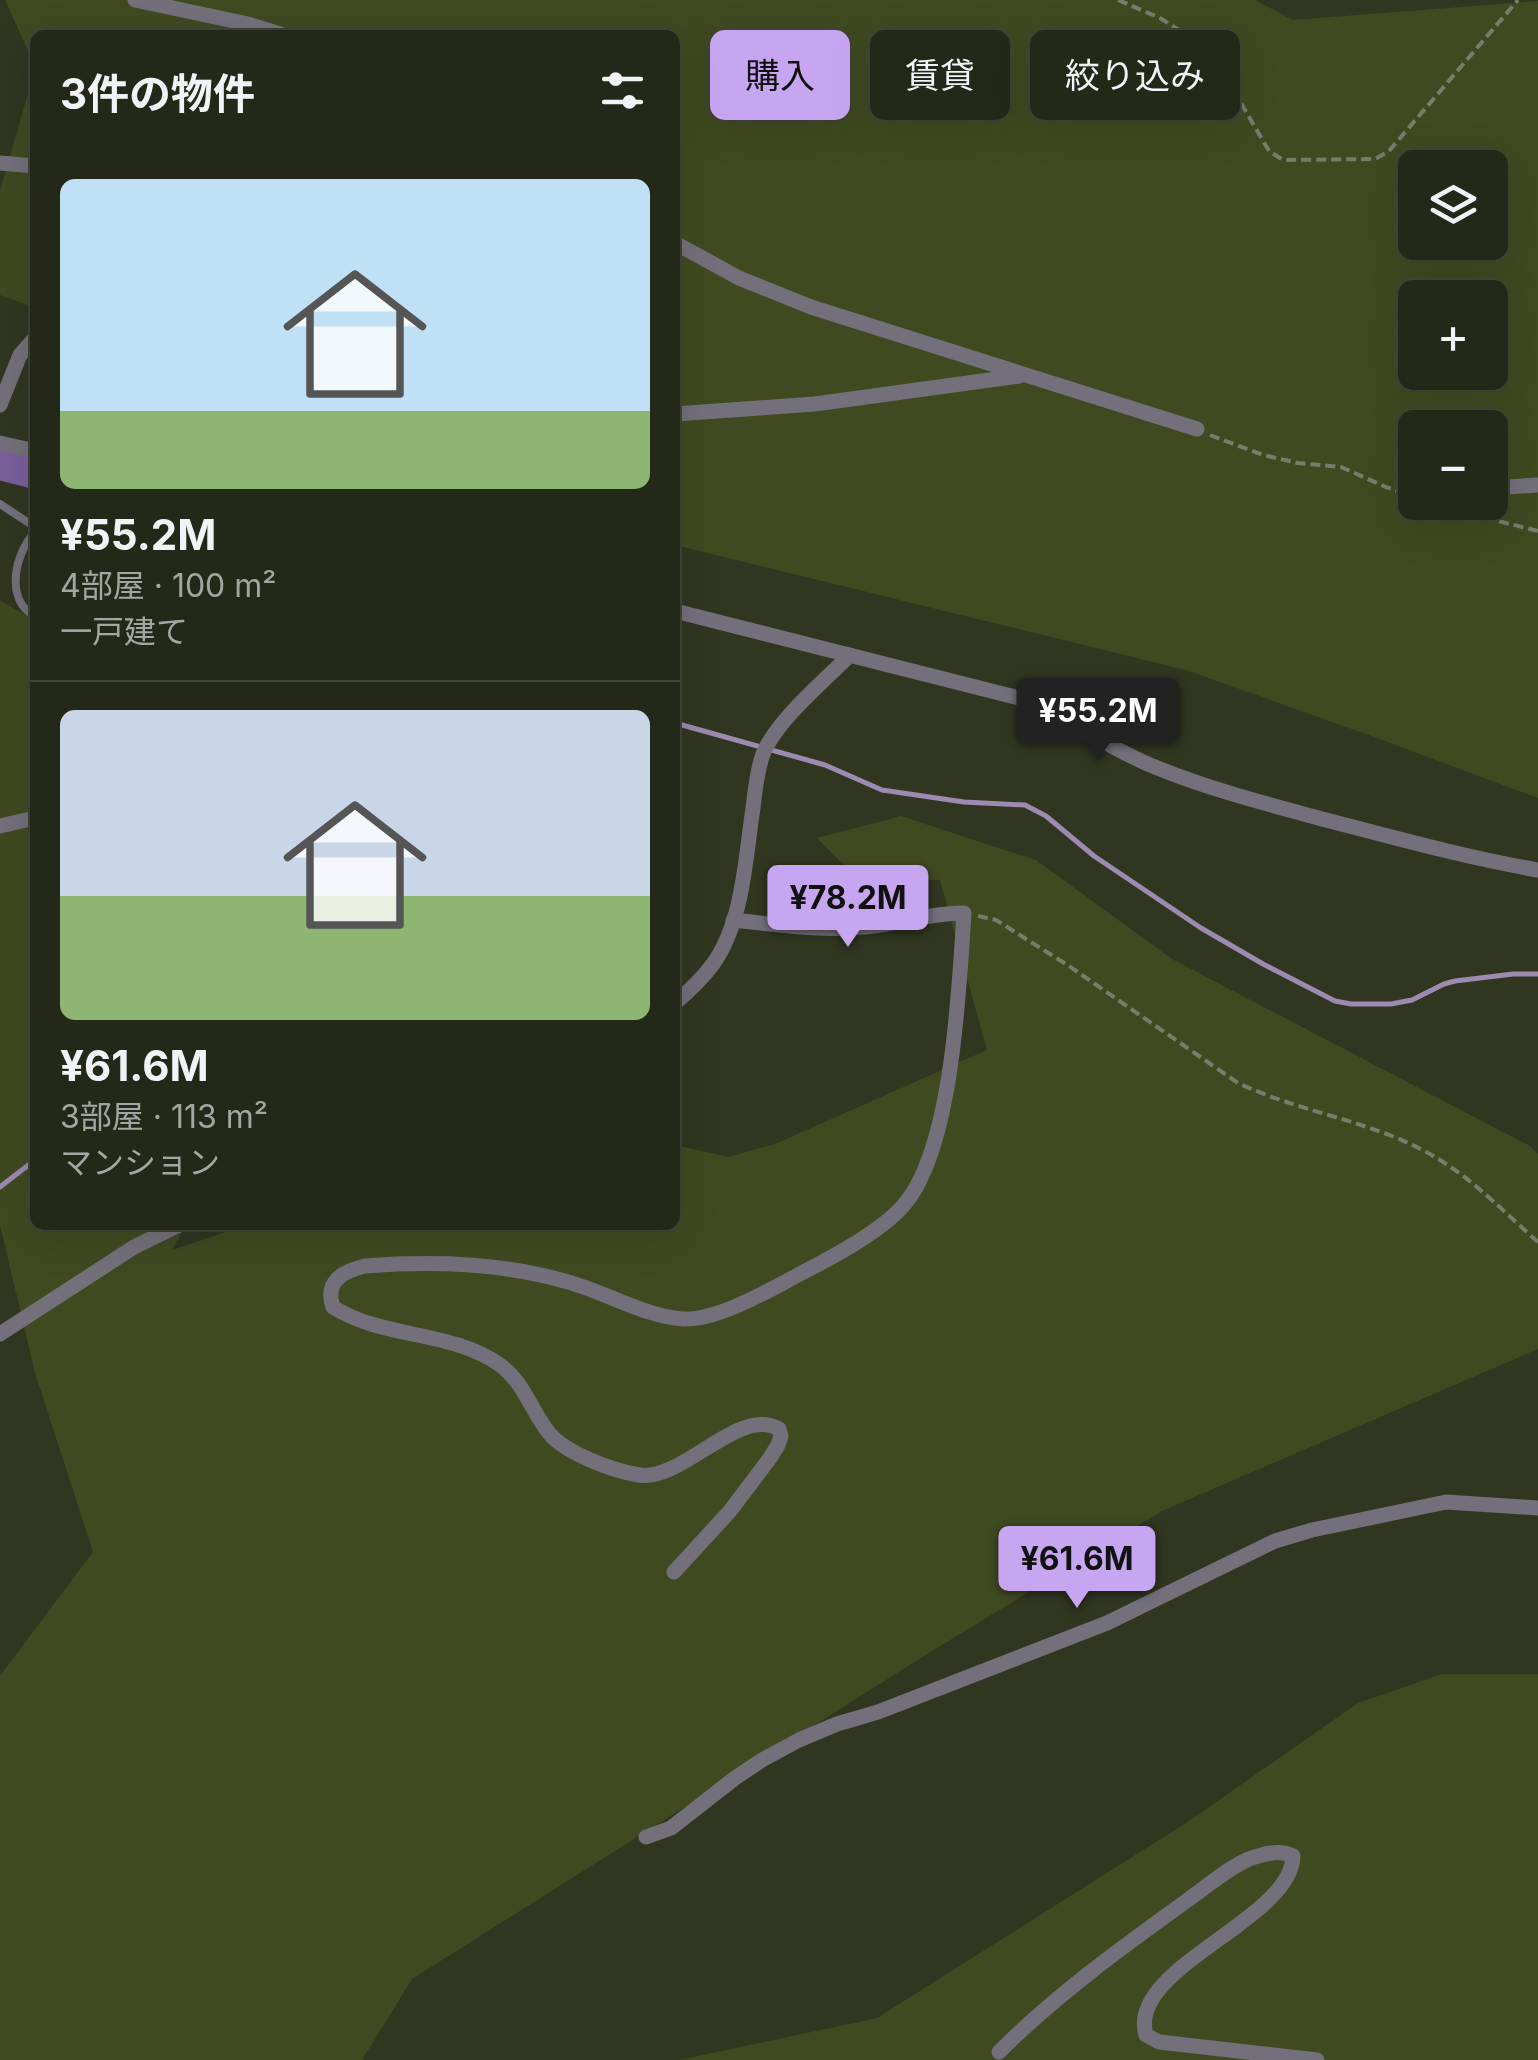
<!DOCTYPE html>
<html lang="ja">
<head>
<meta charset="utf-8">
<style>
	:root { --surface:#242818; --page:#2c3021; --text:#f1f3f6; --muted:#a3a6a2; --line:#414437; --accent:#c6a6f0 }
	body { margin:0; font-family:Inter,"Noto Sans JP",sans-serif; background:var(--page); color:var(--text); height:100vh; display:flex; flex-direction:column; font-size:38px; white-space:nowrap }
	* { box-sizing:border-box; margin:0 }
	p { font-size:32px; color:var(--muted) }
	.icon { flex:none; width:55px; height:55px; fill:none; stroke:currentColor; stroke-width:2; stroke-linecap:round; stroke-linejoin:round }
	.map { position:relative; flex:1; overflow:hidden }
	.side { position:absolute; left:30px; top:30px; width:650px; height:1200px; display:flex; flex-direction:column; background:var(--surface); border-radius:15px; box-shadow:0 10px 40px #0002,0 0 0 2px var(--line) }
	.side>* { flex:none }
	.banner { position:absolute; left:710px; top:30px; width:678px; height:90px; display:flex; gap:20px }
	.buttons { position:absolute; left:1398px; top:150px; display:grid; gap:20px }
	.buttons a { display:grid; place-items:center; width:110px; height:110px; border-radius:15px; background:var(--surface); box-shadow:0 10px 40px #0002,0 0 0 2px var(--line); font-size:50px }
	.price { position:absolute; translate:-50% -85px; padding:0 22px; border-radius:10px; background:var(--accent); color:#111; font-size:32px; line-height:65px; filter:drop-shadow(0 2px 5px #0008) }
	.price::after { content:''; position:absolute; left:50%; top:60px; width:30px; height:22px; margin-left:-15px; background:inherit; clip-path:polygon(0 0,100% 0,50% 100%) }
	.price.selected { background:#222; color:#fff }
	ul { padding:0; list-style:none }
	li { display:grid; align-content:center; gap:20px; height:530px; padding:0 30px }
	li+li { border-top:2px solid var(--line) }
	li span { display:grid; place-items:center; height:310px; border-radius:15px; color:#555 }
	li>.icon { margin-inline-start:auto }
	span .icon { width:180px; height:180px; fill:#fffc; stroke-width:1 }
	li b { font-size:42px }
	h2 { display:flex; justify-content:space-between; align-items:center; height:120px; padding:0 30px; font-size:42px }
	.chip { padding:0 35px; border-radius:15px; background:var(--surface); box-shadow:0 10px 40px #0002,0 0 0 2px var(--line); font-size:35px; line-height:90px }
	.chip.selected { background:var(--accent); color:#111 }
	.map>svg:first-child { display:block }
	.green { fill:#3f4a21; fill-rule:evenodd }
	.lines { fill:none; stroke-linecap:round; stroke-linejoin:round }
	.stream { stroke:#9c8ab1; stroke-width:5 }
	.river { stroke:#7a5f9c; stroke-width:32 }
	.path { stroke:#787d6b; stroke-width:4; stroke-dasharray:10 5; stroke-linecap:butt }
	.service { stroke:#74707b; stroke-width:8 }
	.minor { stroke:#74707b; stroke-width:15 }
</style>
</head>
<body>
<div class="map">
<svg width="1538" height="2060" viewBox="0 0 1538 2060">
	<rect width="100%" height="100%" fill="#303620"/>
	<!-- green -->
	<g class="green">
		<path d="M5,0H1255L1293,20L1538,1V798L1363,733L1186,670L675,545V35H35V66ZM1415,168H1490V242H1415ZM1415,298H1490V372H1415ZM1415,428H1490V502H1415Z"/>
		<polygon points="35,69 35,308 0,295 0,191"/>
		<polygon points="0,601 35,620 35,1225 186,1225 172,1250 246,1225 675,1225 675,1145 728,1157 775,1144 987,1050 940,880 859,880 817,838 901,816 1036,860 1172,959 1530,1146 1538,1154 1538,1349 1162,1511 932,1651 412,1979 362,2060 0,2060 0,1676 93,1552 35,1373 0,1225"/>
		<polygon points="1442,1674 1538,1674 1538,2060 679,2060 877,2018 1186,1823 1358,1703"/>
	</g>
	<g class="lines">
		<!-- stream -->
		<g class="stream">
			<polyline points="675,723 825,765 882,790 964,802 1025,805 1046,816 1094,856 1201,928 1263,964 1335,1001 1351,1004 1391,1004 1412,1000 1444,984 1455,981 1513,974 1538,974"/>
			<polyline points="0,1187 35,1160"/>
		</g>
		<!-- river -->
		<polyline class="river" points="0,464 35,473"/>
		<!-- path -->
		<g class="path">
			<polyline points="1118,0 1160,18 1184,33 1208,57 1235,93 1269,151 1283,160 1375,159 1389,151 1518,0"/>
			<polyline points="1210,435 1263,455 1298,463 1341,467 1386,487 1415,497"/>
			<polyline points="1470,514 1538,531"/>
			<path d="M978,916L996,920L1069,966L1238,1083C1301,1113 1375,1121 1435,1157C1473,1179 1505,1213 1538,1242"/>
		</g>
		<!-- service -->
		<g class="service">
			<polyline points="0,504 35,527"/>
			<path d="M35,532C15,553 4,600 35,616"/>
		</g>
		<!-- minor -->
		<g class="minor">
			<polyline points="135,0 248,24 283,35"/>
			<polyline points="0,163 35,166"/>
			<polyline points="675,243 739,278 811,307 1197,429"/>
			<polyline points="0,405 20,355 35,338"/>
			<polyline points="675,414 815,404 1019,376"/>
			<polyline points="0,443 35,451"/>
			<polyline points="1490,488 1538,485"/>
			<polyline points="1449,508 1457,502"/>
			<path d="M675,611L1019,698C1067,716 1107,748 1155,767C1211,790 1271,805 1330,821C1399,839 1468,858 1538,870"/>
			<polyline points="0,826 35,818"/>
			<path d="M675,1003C688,992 702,979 713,964C742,923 745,864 752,815C755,795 756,773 763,754C776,721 824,681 850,655"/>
			<polyline points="0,1334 134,1247 179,1225"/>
			<path d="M674,1572L730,1511L770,1458L778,1445L781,1436L779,1429C740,1405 682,1482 639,1475C613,1471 565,1453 549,1433C531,1411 524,1382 500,1365C451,1330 383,1339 333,1307C324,1282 343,1271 365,1266C431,1261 504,1263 568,1282C605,1292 646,1317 683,1319C718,1320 766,1292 796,1276C829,1259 879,1233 903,1206C953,1150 959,987 964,913C934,913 908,921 880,925C831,933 781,925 733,920"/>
			<polyline points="646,1837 671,1828 735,1778 762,1760 799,1740 837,1724 878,1712 1107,1623 1275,1541 1312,1530 1446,1502 1538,1508"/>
			<path d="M999,2052C1055,1996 1121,1948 1185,1902C1205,1888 1226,1869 1249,1859C1263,1854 1279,1849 1293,1856C1292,1920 1126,1968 1146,2035L1159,2042L1317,2060"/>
		</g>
	</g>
</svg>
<div class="buttons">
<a><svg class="icon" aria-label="layers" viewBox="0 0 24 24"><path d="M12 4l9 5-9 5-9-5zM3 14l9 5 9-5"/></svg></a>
<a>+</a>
<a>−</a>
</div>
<b class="price selected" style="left:1098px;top:763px">¥55.2M</b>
<b class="price" style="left:848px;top:950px">¥78.2M</b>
<b class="price" style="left:1077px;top:1611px">¥61.6M</b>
<div class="banner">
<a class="chip selected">購入</a>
<a class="chip">賃貸</a>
<a class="chip">絞り込み</a>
</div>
<section class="side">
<h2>3件の物件<svg class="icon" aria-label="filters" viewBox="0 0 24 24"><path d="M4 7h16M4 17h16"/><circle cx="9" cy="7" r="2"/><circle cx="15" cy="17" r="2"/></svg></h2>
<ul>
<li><span style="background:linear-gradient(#bfe0f5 75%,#8fb573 0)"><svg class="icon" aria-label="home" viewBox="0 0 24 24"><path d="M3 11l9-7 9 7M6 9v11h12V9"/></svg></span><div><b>¥55.2M</b><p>4部屋 · 100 m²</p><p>一戸建て</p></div></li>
<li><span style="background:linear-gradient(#c9d6e8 60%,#8fb573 0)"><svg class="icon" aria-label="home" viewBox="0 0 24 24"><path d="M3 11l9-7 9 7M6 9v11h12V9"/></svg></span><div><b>¥61.6M</b><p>3部屋 · 113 m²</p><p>マンション</p></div></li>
</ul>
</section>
</div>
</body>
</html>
